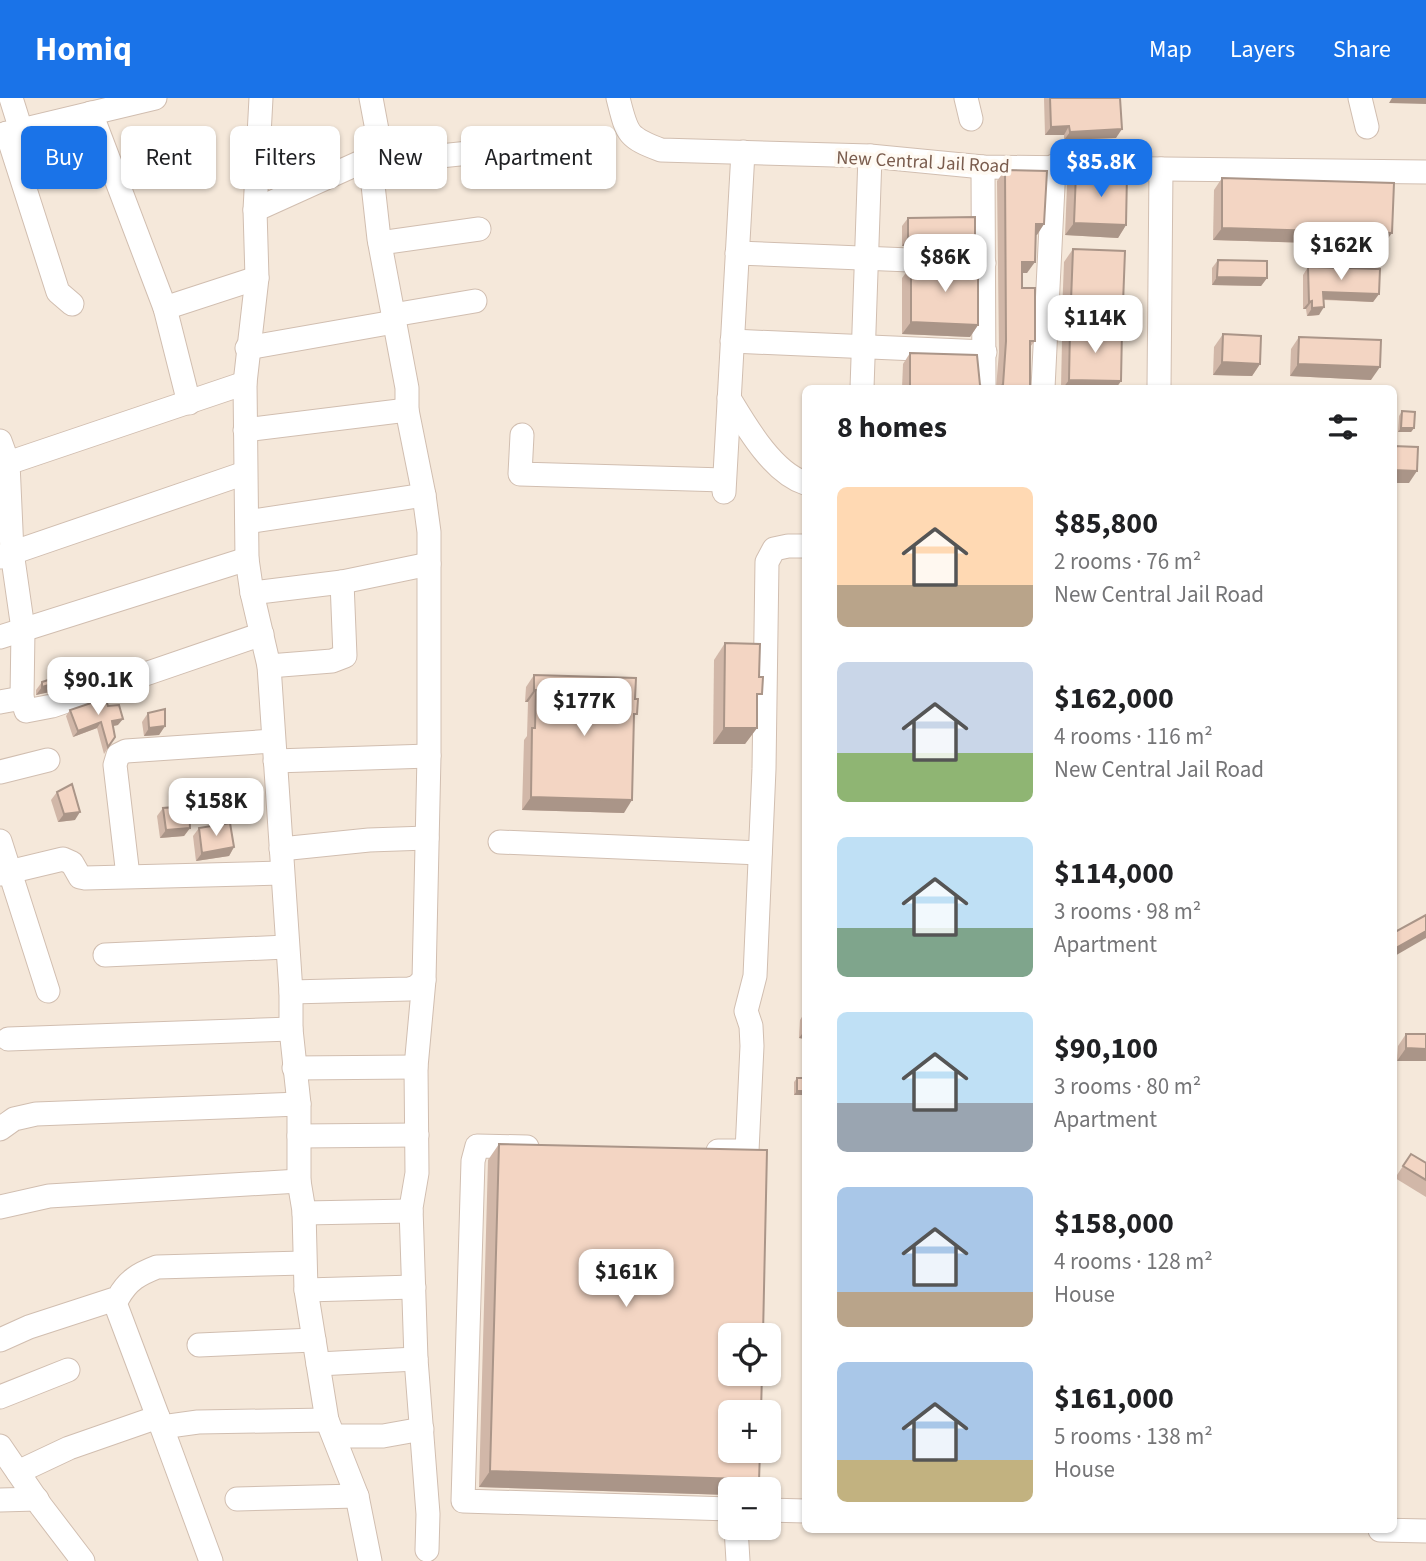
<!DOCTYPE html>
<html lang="en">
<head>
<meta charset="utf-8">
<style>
	:root { --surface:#fff; --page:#f6f6f6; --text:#202124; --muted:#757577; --accent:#1a73e8 }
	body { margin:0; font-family:"Source Sans 3",sans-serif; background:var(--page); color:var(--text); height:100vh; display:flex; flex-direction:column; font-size:26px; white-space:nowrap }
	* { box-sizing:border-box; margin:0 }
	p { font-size:23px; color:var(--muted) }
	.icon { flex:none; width:38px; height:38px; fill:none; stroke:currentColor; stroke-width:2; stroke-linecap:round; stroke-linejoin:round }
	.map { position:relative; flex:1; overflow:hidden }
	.details { position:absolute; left:802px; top:287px; width:595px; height:1148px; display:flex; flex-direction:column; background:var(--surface); border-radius:10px; box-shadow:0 2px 5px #0004 }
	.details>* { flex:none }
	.guide { position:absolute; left:21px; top:28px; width:665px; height:63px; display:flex; gap:14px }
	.fabs { position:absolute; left:718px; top:1225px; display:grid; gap:14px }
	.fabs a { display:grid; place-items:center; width:63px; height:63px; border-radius:10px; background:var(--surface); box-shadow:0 2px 5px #0004; font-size:35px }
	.price { position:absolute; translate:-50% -60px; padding:0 16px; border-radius:14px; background:#fff; color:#222; font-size:23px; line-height:46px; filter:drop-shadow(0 2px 4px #0008) }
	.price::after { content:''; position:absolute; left:50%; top:42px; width:21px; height:16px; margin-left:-10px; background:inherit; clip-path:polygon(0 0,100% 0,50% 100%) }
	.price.selected { background:var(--accent); color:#fff }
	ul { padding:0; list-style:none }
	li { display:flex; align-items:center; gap:21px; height:175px; padding:0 35px }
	li span { display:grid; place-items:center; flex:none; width:196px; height:140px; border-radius:10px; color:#555 }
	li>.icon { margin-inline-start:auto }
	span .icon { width:84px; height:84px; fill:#fffc; stroke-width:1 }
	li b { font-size:30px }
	h2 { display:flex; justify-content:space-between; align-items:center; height:84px; padding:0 35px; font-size:30px }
	.chip { padding:0 24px; border-radius:10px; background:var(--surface); box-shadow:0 2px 5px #0004; font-size:24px; line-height:63px }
	.chip.selected { background:var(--accent); color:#fff }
	header { display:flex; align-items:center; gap:42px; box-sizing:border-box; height:98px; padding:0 35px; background:var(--accent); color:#fff }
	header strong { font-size:33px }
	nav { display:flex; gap:38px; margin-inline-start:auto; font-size:24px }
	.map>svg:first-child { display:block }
	.residential { fill:#f5e8da; fill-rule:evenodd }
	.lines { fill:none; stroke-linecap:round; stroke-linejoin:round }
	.minor-casing { stroke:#d1beb0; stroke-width:25 }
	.minor { stroke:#fff; stroke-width:23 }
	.wall { fill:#d1b7a8 }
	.shaded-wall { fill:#aa9588 }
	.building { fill:#f3d5c3; stroke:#aa9588; stroke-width:2 }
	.labels { text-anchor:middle; stroke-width:7; stroke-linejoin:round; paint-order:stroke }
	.street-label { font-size:19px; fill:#7a5c4d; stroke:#fffaf3 }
</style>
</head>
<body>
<header>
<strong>Homiq</strong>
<nav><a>Map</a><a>Layers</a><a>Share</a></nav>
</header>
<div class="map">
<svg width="1426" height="1463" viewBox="0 0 1426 1463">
	<rect width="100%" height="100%" fill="#fdf6ec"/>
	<!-- residential -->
	<path class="residential" d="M0,0H1426V1463H0ZM805,290H1393V1432H805ZM730,1237H768V1276H730ZM730,1314H768V1353H730ZM730,1391H768V1430H730Z"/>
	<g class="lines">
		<!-- minor casing -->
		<g class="minor-casing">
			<g id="minor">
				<polyline points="11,0 21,32"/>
				<polyline points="261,0 255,112 257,180 245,285 247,461 252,495 269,568 291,894 291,931 299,1006 299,1083 304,1113 306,1192 327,1322 357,1398 370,1463"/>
				<polyline points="371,0 383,64 370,60 379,141 407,290 407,312 424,397 429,434 429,658 424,882 416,969 417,1075 411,1110 416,1261 428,1416 427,1452"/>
				<path d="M618,0C627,35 626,39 661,52L870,58L983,69L1426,74"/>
				<polyline points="966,0 971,21"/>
				<polyline points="1360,0 1367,29"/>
				<polyline points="91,15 165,210 189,305"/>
				<polyline points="7,35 58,194 72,206"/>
				<polyline points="0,37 155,0"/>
				<polyline points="383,64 488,53"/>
				<polyline points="983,69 984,290"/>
				<polyline points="255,112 370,60"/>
				<polyline points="380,145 479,131"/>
				<polyline points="737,155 984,165"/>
				<polyline points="165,210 257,180"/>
				<polyline points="393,217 475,203"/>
				<polyline points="732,243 985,254"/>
				<polyline points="247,250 394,224"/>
				<polyline points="862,290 870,58"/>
				<polyline points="1043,290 1054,68"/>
				<polyline points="1159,290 1161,71"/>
				<path d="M729,300C746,328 772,374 805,385"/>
				<polyline points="245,332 407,312"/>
				<polyline points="522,337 520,376 724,382"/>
				<polyline points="0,343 8,365 12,454 23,531 22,600"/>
				<polyline points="8,365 245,285"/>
				<polyline points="724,394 743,54"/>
				<polyline points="247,424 424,397"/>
				<polyline points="0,459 245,375"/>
				<polyline points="252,495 342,484 429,466"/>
				<polyline points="0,539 247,461"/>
				<polyline points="269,568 332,563 345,558 342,484"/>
				<polyline points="0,604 22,600 26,613 52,608 262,536"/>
				<polyline points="275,663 429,658"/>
				<polyline points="0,674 48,662"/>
				<polyline points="0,743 48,893"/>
				<polyline points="500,744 760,755"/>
				<polyline points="281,751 369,742 427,740"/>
				<polyline points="0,776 63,761 72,765 80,779 85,780 282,775"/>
				<polyline points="128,778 115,667 118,657 126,653 273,643"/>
				<polyline points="105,857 286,849"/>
				<polyline points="291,894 409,891 416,889 424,882"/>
				<polyline points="8,941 291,931"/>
				<polyline points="294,970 416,969"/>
				<polyline points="0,1031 14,1021 36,1016 299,1006"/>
				<polyline points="299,1038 417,1037"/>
				<polyline points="527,1049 477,1048 473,1063 463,1403 730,1411"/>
				<polyline points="718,1053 747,1053 752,948 751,928 746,913 755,878 764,671 767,464 774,451 788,448 805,448"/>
				<polyline points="0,1109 49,1098 299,1083"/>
				<polyline points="304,1115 411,1113"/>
				<polyline points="306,1192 414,1189"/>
				<path d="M0,1242L29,1229L118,1200C128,1182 139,1176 157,1169L304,1165"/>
				<polyline points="199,1247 314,1242"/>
				<polyline points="318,1266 416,1261"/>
				<polyline points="0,1299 68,1272"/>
				<polyline points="158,1319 211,1463"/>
				<polyline points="162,1329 198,1324 327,1322"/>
				<polyline points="334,1338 383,1338 422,1331"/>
				<polyline points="0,1348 41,1408 83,1463"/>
				<polyline points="18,1374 69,1350 158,1319 114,1202"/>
				<polyline points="237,1401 357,1398"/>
				<polyline points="0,1402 37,1401"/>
				<polyline points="768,1412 805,1413"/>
				<polyline points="736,1430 738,1463"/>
				<polyline points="1380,1432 1426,1433"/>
			</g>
		</g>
		<!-- minor -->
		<use href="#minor" class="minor"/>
	</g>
	<!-- wall -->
	<g class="wall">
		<polygon points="1044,0 1120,0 1116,40 1064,42 1064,37 1045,37"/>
		<polygon points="1005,72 1044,126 1036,137 1027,175 1022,175 1022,190 1035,243 1030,249 1030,290 996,290 999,254 997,83"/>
		<polygon points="1076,75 1126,127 1118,140 1065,137 1067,87"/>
		<polygon points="1222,80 1383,147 1213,142 1214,92"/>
		<polygon points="908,120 969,150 902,148 902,128"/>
		<polygon points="1073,151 1114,218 1062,216 1064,164"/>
		<polygon points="1218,162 1267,180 1261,188 1212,187 1212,170"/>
		<polygon points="928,164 978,227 970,239 902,236 902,180 911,168 926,168"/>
		<polygon points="1308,169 1379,196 1373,204 1324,202 1319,217 1307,218 1306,211 1303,211 1303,177"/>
		<polygon points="1070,231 1121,283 1116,290 1061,290 1062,243"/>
		<polygon points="1223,236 1260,266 1252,278 1213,277 1214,249"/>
		<polygon points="1299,239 1371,282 1290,278 1291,251"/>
		<polygon points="910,255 980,287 984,290 902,290 903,266"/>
		<polygon points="1402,313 1414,330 1411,334 1398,334 1399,318"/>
		<polygon points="725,545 757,603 757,630 745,646 713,646 714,562"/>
		<polygon points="534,577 634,620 624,715 522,712 524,642 527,638 528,604 525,604 526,589"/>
		<polygon points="42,584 59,584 54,593 36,597 36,592"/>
		<polygon points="108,608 118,627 113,628 115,639 104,656 97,630 73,639 66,618 70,612"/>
		<polygon points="148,615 165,628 159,637 144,638 142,624"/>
		<polygon points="57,694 75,722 58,724 51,702"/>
		<polygon points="163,710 190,730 184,738 160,740 157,718"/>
		<polygon points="199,730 234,749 229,758 196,763 193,738"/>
		<polygon points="805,914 805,941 799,940 800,922"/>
		<polygon points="1406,936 1426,936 1397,963 1398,948"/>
		<polygon points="797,980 805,980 805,997 794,997 794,984"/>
		<polygon points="499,1046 759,1383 753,1391 730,1391 730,1397 479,1389 488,1062"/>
		<polygon points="1411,1056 1426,1065 1426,1099 1395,1080"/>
		<polygon points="805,1169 805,1191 802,1191 803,1172"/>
	</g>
	<!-- shaded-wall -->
	<g class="shaded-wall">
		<polygon points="1392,0 1426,0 1426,6 1389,5"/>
		<polygon points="1069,28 1064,37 1045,37 1051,29"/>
		<polygon points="1122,31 1116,40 1064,42 1070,34"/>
		<polygon points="1074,125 1126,127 1118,140 1065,137"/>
		<polygon points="1036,126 1044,126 1037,137 1028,136"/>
		<polygon points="1222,130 1392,135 1383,147 1213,142"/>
		<polygon points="908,139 975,142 969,150 902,148"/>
		<polygon points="1022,164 1035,164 1027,175 1014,175"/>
		<polygon points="1217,179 1267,180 1261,188 1212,187"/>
		<polygon points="1323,194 1379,196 1373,204 1318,201"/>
		<polygon points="1071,203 1123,206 1114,218 1062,216"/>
		<polygon points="1312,203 1306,211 1303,211 1309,204"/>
		<polygon points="1324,209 1319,217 1307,218 1312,210"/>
		<polygon points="911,224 978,227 970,239 902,236"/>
		<polygon points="1222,264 1260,266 1252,278 1213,277"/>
		<polygon points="1298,266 1380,269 1371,282 1290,278"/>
		<polygon points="1069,282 1121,283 1116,290 1063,290"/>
		<polygon points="1401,330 1414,330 1411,334 1398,334"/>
		<polygon points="1393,372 1417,373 1409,385 1393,385"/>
		<polygon points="59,584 54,593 36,597 42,589"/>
		<polygon points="534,592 536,592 528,604 525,604"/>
		<polygon points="123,621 118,627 108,629 112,623"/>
		<polygon points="101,624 97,630 73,639 78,633"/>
		<polygon points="165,628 159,637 144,638 149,630"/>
		<polygon points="724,630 757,630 745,646 713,646"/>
		<polygon points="531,699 632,702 624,715 522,712"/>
		<polygon points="80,714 75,722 58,724 64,716"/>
		<polygon points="190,730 184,738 160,740 166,732"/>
		<polygon points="234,749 229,758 196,763 202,755"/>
		<polygon points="1426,833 1426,840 1393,859 1394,851"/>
		<polygon points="805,932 805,941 799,940"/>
		<polygon points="1406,950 1426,951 1426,963 1397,963"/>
		<polygon points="797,993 805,993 805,997 794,997"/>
		<polygon points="490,1373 742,1381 759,1383 753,1391 730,1391 730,1397 479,1389"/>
	</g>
	<!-- building -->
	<g class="building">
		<polygon points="1050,0 1120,0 1122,31 1070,34 1069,28 1051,29"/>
		<polygon points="1005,72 1047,73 1044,126 1036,126 1035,164 1022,164 1022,190 1035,190 1035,243 1030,243 1030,290 997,290 1003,287 1006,243"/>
		<polygon points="1076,75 1127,76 1126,127 1074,125"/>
		<polygon points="1222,80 1394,85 1392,135 1222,130"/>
		<polygon points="975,119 975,142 908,139 908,120"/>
		<polygon points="1073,151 1125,153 1123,206 1071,203"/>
		<polygon points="1218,162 1267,163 1267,180 1217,179"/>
		<polygon points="928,164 976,166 976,171 978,171 978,227 911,224 911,168 928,168"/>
		<polygon points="1308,169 1380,171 1379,196 1323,194 1324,209 1312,210 1312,203 1309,204"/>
		<polygon points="1070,231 1122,232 1121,283 1069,282"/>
		<polygon points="1223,236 1261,238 1260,266 1222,264"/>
		<polygon points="1299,239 1381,242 1380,269 1298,266"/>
		<polygon points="910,255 977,257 980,287 984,290 910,290"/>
		<polygon points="1402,313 1415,314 1414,330 1401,330"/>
		<polygon points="1393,348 1418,349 1417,373 1393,372"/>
		<polygon points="725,545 760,546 759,579 763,579 762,596 757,596 757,630 724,630"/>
		<polygon points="534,577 636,580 635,601 638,601 637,616 634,616 632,702 531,699 532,630 535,630 536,592 534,592"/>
		<polygon points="57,579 59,584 42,589 42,584"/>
		<polygon points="106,602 108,608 119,607 123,621 112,623 115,639 108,649 101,624 78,633 70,612 97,603"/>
		<polygon points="165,611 165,628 149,630 148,615"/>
		<polygon points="72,686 80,714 64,716 57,694"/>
		<polygon points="189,708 190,730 166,732 163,710"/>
		<polygon points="230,725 234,749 202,755 199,730"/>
		<polygon points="1426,817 1426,833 1394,851 1393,835"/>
		<polygon points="1406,936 1426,936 1426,951 1406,950"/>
		<rect x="797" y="980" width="8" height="13"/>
		<polygon points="499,1046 767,1052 763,1237 730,1237 730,1276 762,1276 761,1314 730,1314 730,1353 760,1353 759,1383 742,1381 490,1373"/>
		<polygon points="1411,1056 1426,1065 1426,1082 1403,1068"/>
	</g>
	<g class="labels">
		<!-- street labels -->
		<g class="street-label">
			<text transform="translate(923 63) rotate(3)" y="7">New Central Jail Road</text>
		</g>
	</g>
</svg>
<div class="fabs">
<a><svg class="icon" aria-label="locate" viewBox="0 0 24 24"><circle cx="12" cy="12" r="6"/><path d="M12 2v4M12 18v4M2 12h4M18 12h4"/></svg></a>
<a>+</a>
<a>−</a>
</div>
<b class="price selected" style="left:1101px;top:101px">$85.8K</b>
<b class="price" style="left:1341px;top:184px">$162K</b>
<b class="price" style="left:945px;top:196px">$86K</b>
<b class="price" style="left:1095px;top:257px">$114K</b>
<b class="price" style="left:98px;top:619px">$90.1K</b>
<b class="price" style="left:584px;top:640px">$177K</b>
<b class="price" style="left:216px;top:740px">$158K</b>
<b class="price" style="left:626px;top:1211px">$161K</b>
<div class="guide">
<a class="chip selected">Buy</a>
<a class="chip">Rent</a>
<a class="chip">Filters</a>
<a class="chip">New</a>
<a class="chip">Apartment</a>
</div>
<section class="details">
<h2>8 homes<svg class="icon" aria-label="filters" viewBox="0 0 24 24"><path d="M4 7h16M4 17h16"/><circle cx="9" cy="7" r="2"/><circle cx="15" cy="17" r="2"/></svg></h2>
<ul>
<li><span style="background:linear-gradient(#ffd9b3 70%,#b9a48a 0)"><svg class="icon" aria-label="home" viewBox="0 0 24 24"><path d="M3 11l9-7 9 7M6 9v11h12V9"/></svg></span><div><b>$85,800</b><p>2 rooms · 76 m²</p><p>New Central Jail Road</p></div></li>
<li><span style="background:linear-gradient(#c9d6e8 65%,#8fb573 0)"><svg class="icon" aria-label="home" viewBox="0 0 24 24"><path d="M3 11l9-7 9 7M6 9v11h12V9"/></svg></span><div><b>$162,000</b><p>4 rooms · 116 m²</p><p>New Central Jail Road</p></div></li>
<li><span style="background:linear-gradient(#bfe0f5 65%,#7fa58c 0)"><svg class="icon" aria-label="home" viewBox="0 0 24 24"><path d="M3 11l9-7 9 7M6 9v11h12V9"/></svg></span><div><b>$114,000</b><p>3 rooms · 98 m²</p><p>Apartment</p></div></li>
<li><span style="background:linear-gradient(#bfe0f5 65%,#9aa5b1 0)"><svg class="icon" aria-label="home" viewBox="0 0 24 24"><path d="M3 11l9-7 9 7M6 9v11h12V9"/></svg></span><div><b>$90,100</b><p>3 rooms · 80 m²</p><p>Apartment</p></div></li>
<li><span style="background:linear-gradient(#a9c7e8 75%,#b9a48a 0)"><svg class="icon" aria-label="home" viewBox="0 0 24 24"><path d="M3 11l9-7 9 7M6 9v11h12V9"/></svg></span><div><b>$158,000</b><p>4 rooms · 128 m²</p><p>House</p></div></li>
<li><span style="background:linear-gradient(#a9c7e8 70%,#c2b280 0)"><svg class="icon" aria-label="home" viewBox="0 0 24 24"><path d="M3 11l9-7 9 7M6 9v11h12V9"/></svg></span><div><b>$161,000</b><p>5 rooms · 138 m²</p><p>House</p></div></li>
</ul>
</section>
</div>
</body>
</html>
